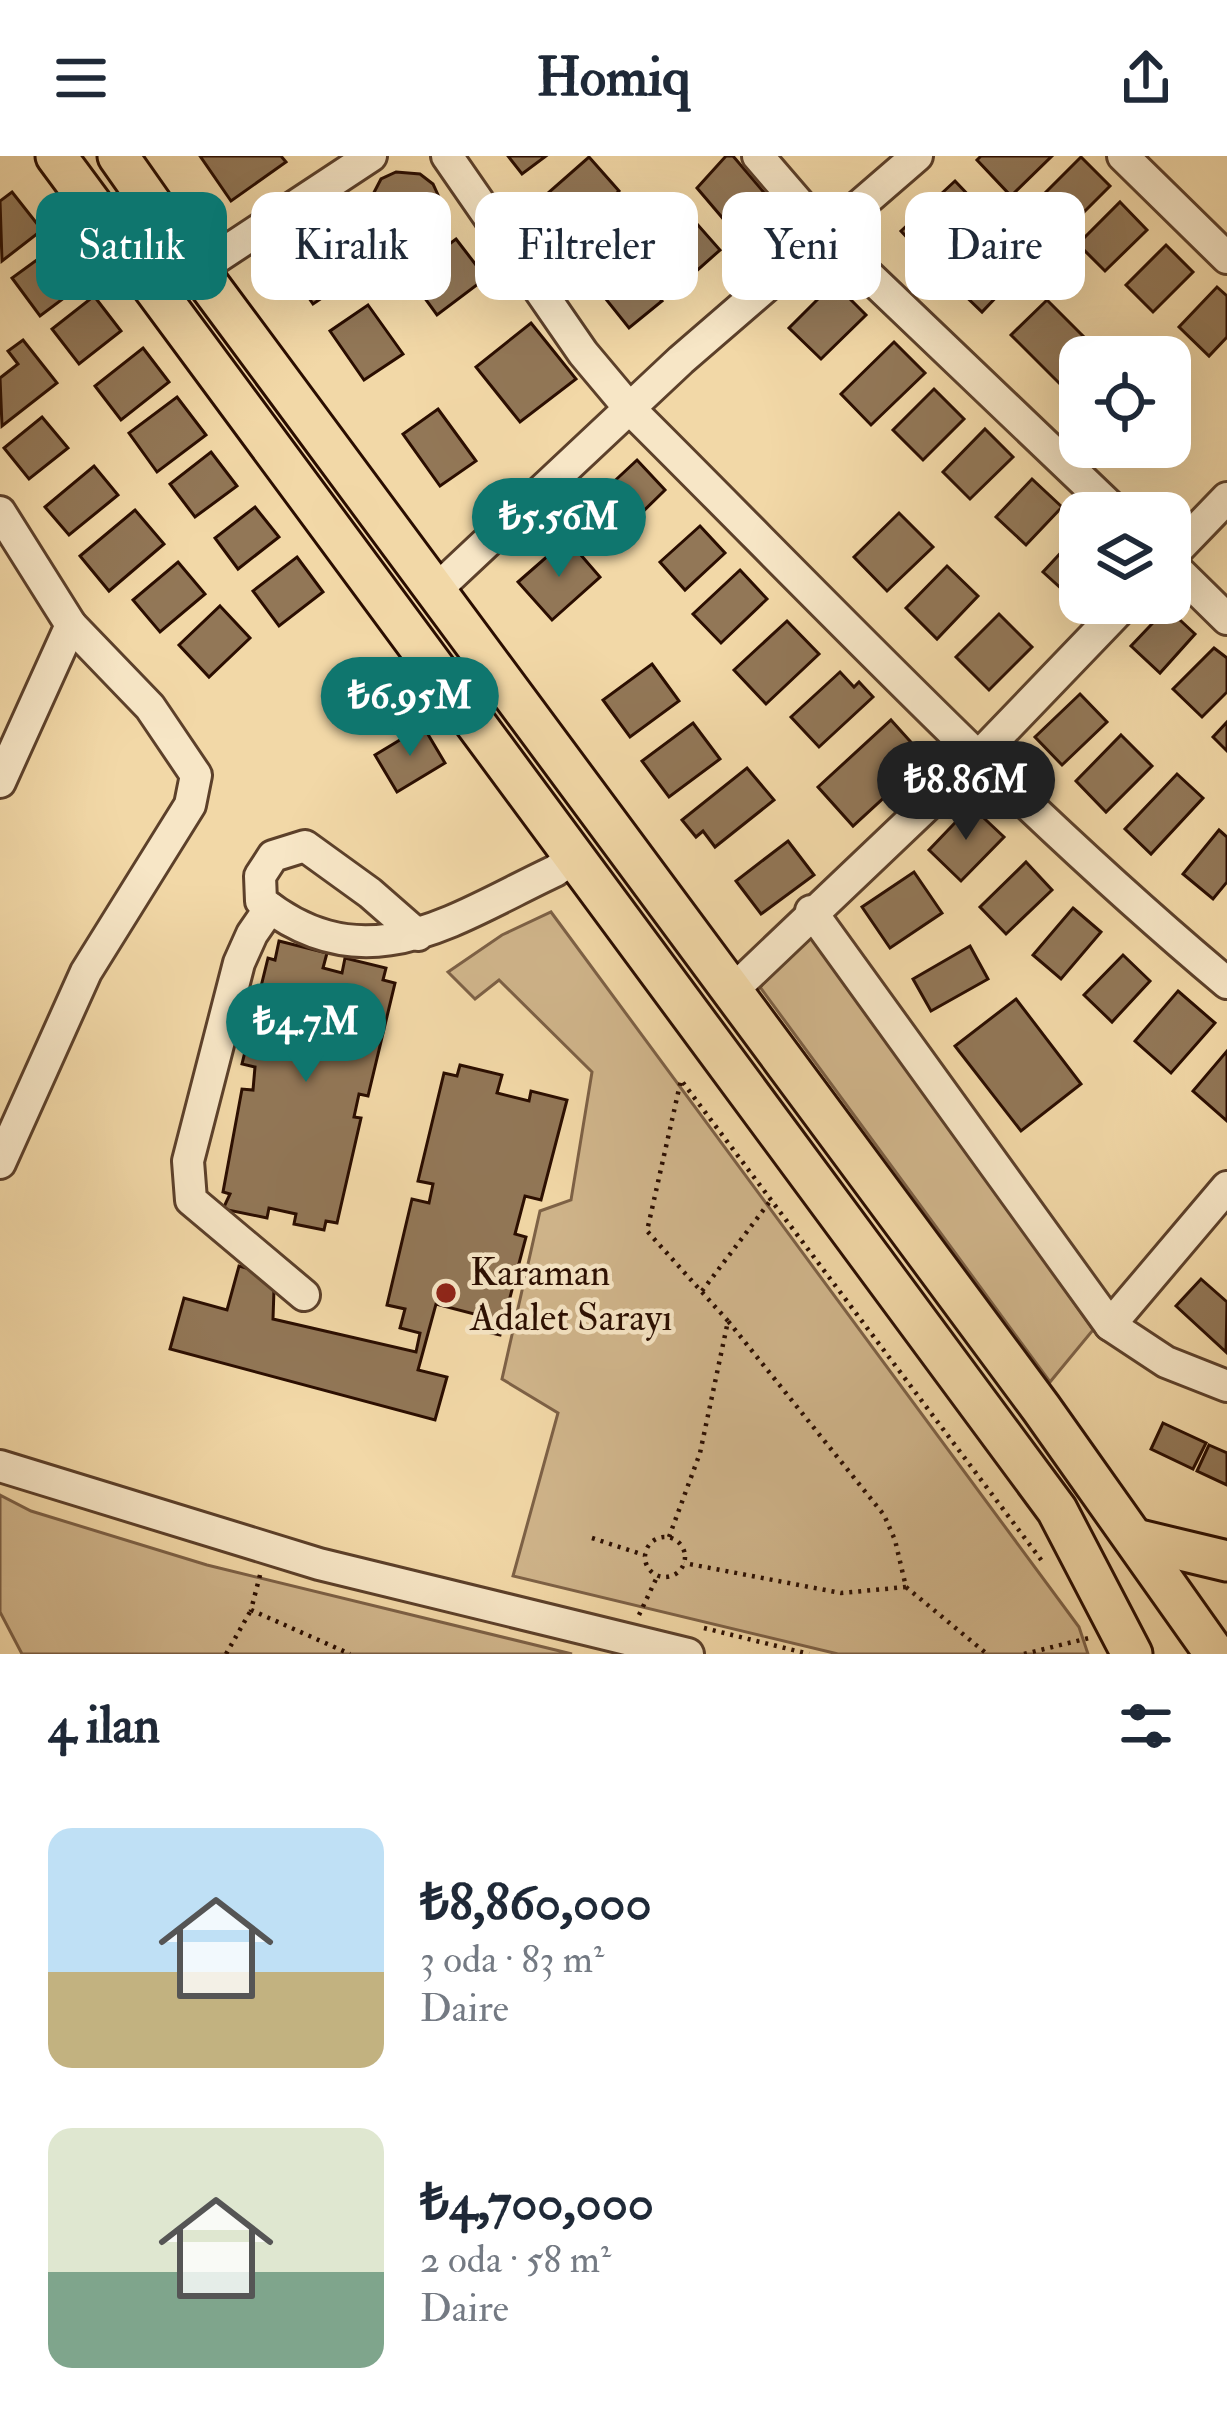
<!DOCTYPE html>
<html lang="tr">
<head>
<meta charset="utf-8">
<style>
	:root { --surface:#fff; --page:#f2f2f3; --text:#1f2937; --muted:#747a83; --accent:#0f766e }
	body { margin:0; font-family:"IM FELL Double Pica",serif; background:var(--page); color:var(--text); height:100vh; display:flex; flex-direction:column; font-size:45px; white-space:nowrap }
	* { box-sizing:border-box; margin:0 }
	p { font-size:39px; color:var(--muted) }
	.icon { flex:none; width:66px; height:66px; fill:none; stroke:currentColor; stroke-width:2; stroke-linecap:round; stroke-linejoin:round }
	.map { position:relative; height:1498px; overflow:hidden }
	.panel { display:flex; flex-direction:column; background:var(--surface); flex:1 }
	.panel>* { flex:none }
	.guide { position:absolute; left:36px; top:36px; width:1155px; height:108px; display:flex; gap:24px }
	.buttons { position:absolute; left:1059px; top:180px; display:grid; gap:24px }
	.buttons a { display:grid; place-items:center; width:132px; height:132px; border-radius:24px; background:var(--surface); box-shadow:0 12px 48px #0002; font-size:60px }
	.price { position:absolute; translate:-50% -102px; padding:0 27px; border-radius:42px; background:var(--accent); color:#fff; font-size:39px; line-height:78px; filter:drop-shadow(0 3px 6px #0008) }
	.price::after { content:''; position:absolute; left:50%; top:72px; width:36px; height:27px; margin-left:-18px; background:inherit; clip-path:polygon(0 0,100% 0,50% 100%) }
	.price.on { background:#222; color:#fff }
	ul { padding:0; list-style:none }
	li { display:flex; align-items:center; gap:36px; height:300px; padding:0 48px }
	li span { display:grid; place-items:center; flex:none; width:336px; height:240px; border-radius:24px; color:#555 }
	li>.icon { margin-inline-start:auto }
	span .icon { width:144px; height:144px; fill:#fffc; stroke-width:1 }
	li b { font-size:51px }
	h2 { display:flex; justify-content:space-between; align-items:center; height:144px; padding:0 48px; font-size:51px }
	.chip { padding:0 42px; border-radius:24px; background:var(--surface); box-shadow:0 12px 48px #0002; font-size:42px; line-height:108px }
	.chip.on { background:var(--accent); color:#fff }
	header { display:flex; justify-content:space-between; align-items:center; height:156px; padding:0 48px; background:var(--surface); font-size:54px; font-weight:800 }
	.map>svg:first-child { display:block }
	.green { fill:#d0b58b; stroke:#7d6146; stroke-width:3 }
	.building { fill:#927757; stroke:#2a0d00; stroke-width:3 }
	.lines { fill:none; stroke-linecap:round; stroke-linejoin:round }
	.minor-casing { stroke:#5c402a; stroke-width:36 }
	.major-casing { stroke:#2a0d00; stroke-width:45 }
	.path { stroke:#2a0d00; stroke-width:4.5; stroke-dasharray:3 6; stroke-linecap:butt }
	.minor { stroke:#f7e6c6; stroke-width:30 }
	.major { stroke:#f2d8a7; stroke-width:39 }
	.poi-dot { fill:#8f2418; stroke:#f7e6c6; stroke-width:4.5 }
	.labels { text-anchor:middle; stroke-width:9; stroke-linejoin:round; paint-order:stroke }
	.poi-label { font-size:39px; fill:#2a0d00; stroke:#f7e6c6; text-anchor:start }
</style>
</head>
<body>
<header><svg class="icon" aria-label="menu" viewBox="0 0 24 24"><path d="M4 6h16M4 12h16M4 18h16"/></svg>Homiq<svg class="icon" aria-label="share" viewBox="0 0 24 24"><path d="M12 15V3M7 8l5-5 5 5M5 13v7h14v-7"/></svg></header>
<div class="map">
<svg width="1227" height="1498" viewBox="0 0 1227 1498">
	<rect width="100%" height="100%" fill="#f2d8a7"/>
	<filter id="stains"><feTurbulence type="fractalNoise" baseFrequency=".00167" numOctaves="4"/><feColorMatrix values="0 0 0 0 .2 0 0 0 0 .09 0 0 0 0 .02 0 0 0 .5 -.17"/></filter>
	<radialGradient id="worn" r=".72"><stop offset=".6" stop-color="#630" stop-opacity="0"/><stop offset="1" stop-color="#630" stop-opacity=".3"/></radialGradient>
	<!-- green -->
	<g class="green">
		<polygon points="551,756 1079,1471 1088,1498 838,1498 513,1420 558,1257 502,1223 540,1055 571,1044 592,916 499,824 475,843 448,816 502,779"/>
		<polygon points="814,774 1093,1174 1050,1226 760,831"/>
		<polygon points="0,1339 31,1355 207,1409 572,1498 22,1498 0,1456"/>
	</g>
	<!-- building -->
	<g class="building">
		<polygon points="200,0 281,0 286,6 231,45"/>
		<polygon points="508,0 546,0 522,18"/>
		<polygon points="726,0 733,0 778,53 759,69 754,64 737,79 697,32"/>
		<polygon points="981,0 1052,0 1011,40 977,4"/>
		<polygon points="589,1 619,35 571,78 540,44"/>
		<polygon points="1081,1 1110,30 1065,75 1036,46"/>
		<polygon points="396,16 420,18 433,28 443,50 437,74 418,89 398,92 368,48 381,23"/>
		<polygon points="955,25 993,65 982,75 973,66 930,106 901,75"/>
		<polygon points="12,36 42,74 2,105 0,45"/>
		<polygon points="675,43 720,94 684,126 644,80 660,66 655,60"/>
		<polygon points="1120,46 1147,74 1105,115 1078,88"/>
		<polygon points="318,57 359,117 313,148 272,88"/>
		<polygon points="456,83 486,122 437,159 408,119"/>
		<polygon points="1166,89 1193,116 1153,156 1126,129"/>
		<polygon points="56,90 84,127 40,160 12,122"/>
		<polygon points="993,91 1020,116 982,156 955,130"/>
		<polygon points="621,95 662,145 629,172 589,122"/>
		<polygon points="834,127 866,159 821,203 789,172"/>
		<polygon points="1217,131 1227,140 1227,181 1209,200 1179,171"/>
		<polygon points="94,140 121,175 79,208 52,173"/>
		<polygon points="1047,144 1104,201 1080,201 1080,228 1070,238 1011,179"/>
		<polygon points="368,149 403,198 364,224 330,175"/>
		<polygon points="531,167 576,223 520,266 476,211"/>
		<polygon points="23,184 57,227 2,270 0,222 18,208 8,195"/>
		<polygon points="894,186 925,217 871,269 841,238"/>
		<polygon points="143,192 169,226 121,264 95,230"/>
		<polygon points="934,233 964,263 923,304 893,274"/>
		<polygon points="177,241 206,279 157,316 129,277"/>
		<polygon points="438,253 476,305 440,330 403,278"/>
		<polygon points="42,261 68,292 29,323 4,292"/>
		<polygon points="985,273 1013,301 970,343 943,316"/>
		<polygon points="211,296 237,330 195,361 170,328"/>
		<polygon points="637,304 665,334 619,379 590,348"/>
		<polygon points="94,310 118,339 69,379 45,351"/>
		<polygon points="1032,323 1062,351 1026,389 996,361"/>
		<polygon points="255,351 279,381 238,413 215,382"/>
		<polygon points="135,354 164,388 109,435 80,400"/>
		<polygon points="899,357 933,391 887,435 854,401"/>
		<polygon points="700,370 725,397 685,434 660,406"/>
		<polygon points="1080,376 1080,437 1074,444 1043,416"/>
		<polygon points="567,383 600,421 552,464 518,426"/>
		<polygon points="297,401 323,436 279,470 253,435"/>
		<polygon points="178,406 205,438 160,476 133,444"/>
		<polygon points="947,410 978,440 937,483 906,452"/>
		<polygon points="740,414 767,443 721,487 693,458"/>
		<polygon points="220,450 250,482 209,521 179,489"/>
		<polygon points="1167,452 1195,478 1160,517 1131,490"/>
		<polygon points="999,458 1032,491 989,534 956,501"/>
		<polygon points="787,465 819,498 766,548 734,514"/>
		<polygon points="1214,492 1227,502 1227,536 1202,561 1173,533"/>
		<polygon points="652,508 679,545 630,581 603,544"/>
		<polygon points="840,516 854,531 859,526 873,541 819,591 791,561"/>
		<polygon points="1080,538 1107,566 1062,609 1035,581"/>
		<polygon points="891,564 926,603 853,670 818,631"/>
		<polygon points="1227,566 1227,595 1213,581"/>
		<polygon points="693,567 720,603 669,641 642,605"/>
		<polygon points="423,570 445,607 397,636 375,599"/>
		<polygon points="1121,579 1152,610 1106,656 1076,625"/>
		<polygon points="747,612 774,644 715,691 703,675 696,681 682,664"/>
		<polygon points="1177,618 1203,642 1151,698 1125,673"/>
		<polygon points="971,650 1004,681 961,725 929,694"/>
		<polygon points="1219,674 1227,681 1227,726 1213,743 1183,718"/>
		<polygon points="788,685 814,719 761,758 736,725"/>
		<polygon points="1026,706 1052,734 1006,778 980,751"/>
		<polygon points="914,716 942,757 890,792 862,751"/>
		<polygon points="1073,752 1101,776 1061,823 1033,799"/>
		<polygon points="279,785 327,797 323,812 342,817 345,802 386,812 383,824 395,827 368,940 359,938 354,961 361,962 337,1067 326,1065 324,1074 294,1068 296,1058 269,1052 267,1062 223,1053 230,1038 223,1036 242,933 253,934 255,911 242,908 268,802 275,804"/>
		<polygon points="970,790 988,823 931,855 913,823"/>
		<polygon points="1123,799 1150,825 1112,866 1084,839"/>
		<polygon points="1178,835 1215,867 1171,917 1135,885"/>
		<polygon points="1016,843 1081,928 1021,975 955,890"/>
		<polygon points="1227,895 1227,965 1193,935"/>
		<polygon points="460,909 502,919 497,937 529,945 531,935 567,944 541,1044 525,1040 515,1078 526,1081 500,1179 482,1175 486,1161 436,1148 418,1214 447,1221 435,1264 170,1193 184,1142 227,1154 239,1110 257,1115 274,1133 273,1163 416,1196 420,1177 400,1172 405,1153 387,1149 412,1043 429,1047 433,1028 418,1025 444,917 457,920"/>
		<polygon points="1201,1123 1227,1146 1226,1196 1176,1150"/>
		<polygon points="1163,1267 1206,1287 1193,1313 1151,1293"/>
		<polygon points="1209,1289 1227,1297 1227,1329 1197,1315"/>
	</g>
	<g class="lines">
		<!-- minor casing -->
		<g class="minor-casing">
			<g id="minor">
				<path d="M447,0L583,197L630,253C825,447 1016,650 1227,827"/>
				<polyline points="758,0 826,79 1117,357"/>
				<polyline points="1123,0 1227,102"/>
				<polyline points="198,114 371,0"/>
				<polyline points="0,356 71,469 0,626"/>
				<polyline points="1170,401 1227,342"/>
				<polyline points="1170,407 1227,463"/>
				<polyline points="437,433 681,204 917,0"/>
				<polyline points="270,752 252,778 239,807 188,1005 191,1044 304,1139"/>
				<polyline points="811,755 1110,1169 1166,1206 1227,1230"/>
				<path d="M418,779L370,737L305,690L273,700L260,720L261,745C366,829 453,763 555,715L574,701"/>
				<polyline points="732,835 979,600 1126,447"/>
				<polyline points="0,1007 86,816 190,649 196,619 150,551 71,469"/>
				<polyline points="1110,1169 1227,1031"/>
				<polyline points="0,1310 319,1408 688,1498"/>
			</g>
		</g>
		<!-- major casing -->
		<g class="major-casing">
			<g id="major">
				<polyline points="56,0 1057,1354 1132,1498"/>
				<polyline points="118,0 198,114 1041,1252 1215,1498"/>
				<polyline points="1135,1383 1227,1405"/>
			</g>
		</g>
		<!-- path -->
		<g class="path">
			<polyline points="702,1135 771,1044"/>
			<polyline points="728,1165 647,1075 681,924 1042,1405"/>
			<circle cx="665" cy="1401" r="20"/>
			<polyline points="669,1381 700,1297 728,1165 884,1359 895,1384 906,1431 841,1437 684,1407"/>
			<polyline points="592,1382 644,1399"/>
			<polyline points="260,1419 251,1454 350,1498"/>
			<polyline points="906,1431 987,1498"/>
			<polyline points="639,1459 657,1421"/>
			<polyline points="704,1472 809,1498"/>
			<polyline points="226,1498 250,1456"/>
			<polyline points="1024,1498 1089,1482"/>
		</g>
		<!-- minor -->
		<use href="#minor" class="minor"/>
		<!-- major -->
		<use href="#major" class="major"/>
	</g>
	<!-- markers -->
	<circle class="poi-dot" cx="446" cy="1137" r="12"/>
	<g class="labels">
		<!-- poi labels -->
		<g class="poi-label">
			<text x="470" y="1129">Karaman<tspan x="470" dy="45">Adalet Sarayı</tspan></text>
		</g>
	</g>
	<rect width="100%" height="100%" filter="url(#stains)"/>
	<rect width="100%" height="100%" fill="url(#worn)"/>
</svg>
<div class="buttons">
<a><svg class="icon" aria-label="locate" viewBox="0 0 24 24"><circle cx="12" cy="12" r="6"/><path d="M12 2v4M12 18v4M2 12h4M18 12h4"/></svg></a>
<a><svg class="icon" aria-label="layers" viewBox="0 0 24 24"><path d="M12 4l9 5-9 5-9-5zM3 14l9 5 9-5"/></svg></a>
</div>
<b class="price" style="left:559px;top:424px">₺5.56M</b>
<b class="price" style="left:410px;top:603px">₺6.95M</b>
<b class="price on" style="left:966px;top:687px">₺8.86M</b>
<b class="price" style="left:306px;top:929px">₺4.7M</b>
<div class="guide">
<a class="chip on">Satılık</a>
<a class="chip">Kiralık</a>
<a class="chip">Filtreler</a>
<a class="chip">Yeni</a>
<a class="chip">Daire</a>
</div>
</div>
<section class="panel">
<h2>4 ilan<svg class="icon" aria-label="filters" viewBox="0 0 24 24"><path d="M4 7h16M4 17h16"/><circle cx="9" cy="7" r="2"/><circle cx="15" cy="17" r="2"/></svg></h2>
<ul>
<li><span style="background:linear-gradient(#bfe0f5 60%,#c2b280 0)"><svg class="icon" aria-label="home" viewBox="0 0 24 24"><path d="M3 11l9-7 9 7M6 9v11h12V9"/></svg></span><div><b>₺8,860,000</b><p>3 oda · 83 m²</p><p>Daire</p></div></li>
<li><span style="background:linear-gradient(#dfe7d0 60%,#7fa58c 0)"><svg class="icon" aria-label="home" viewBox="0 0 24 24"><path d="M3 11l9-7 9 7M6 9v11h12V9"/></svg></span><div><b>₺4,700,000</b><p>2 oda · 58 m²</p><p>Daire</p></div></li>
</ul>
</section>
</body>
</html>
